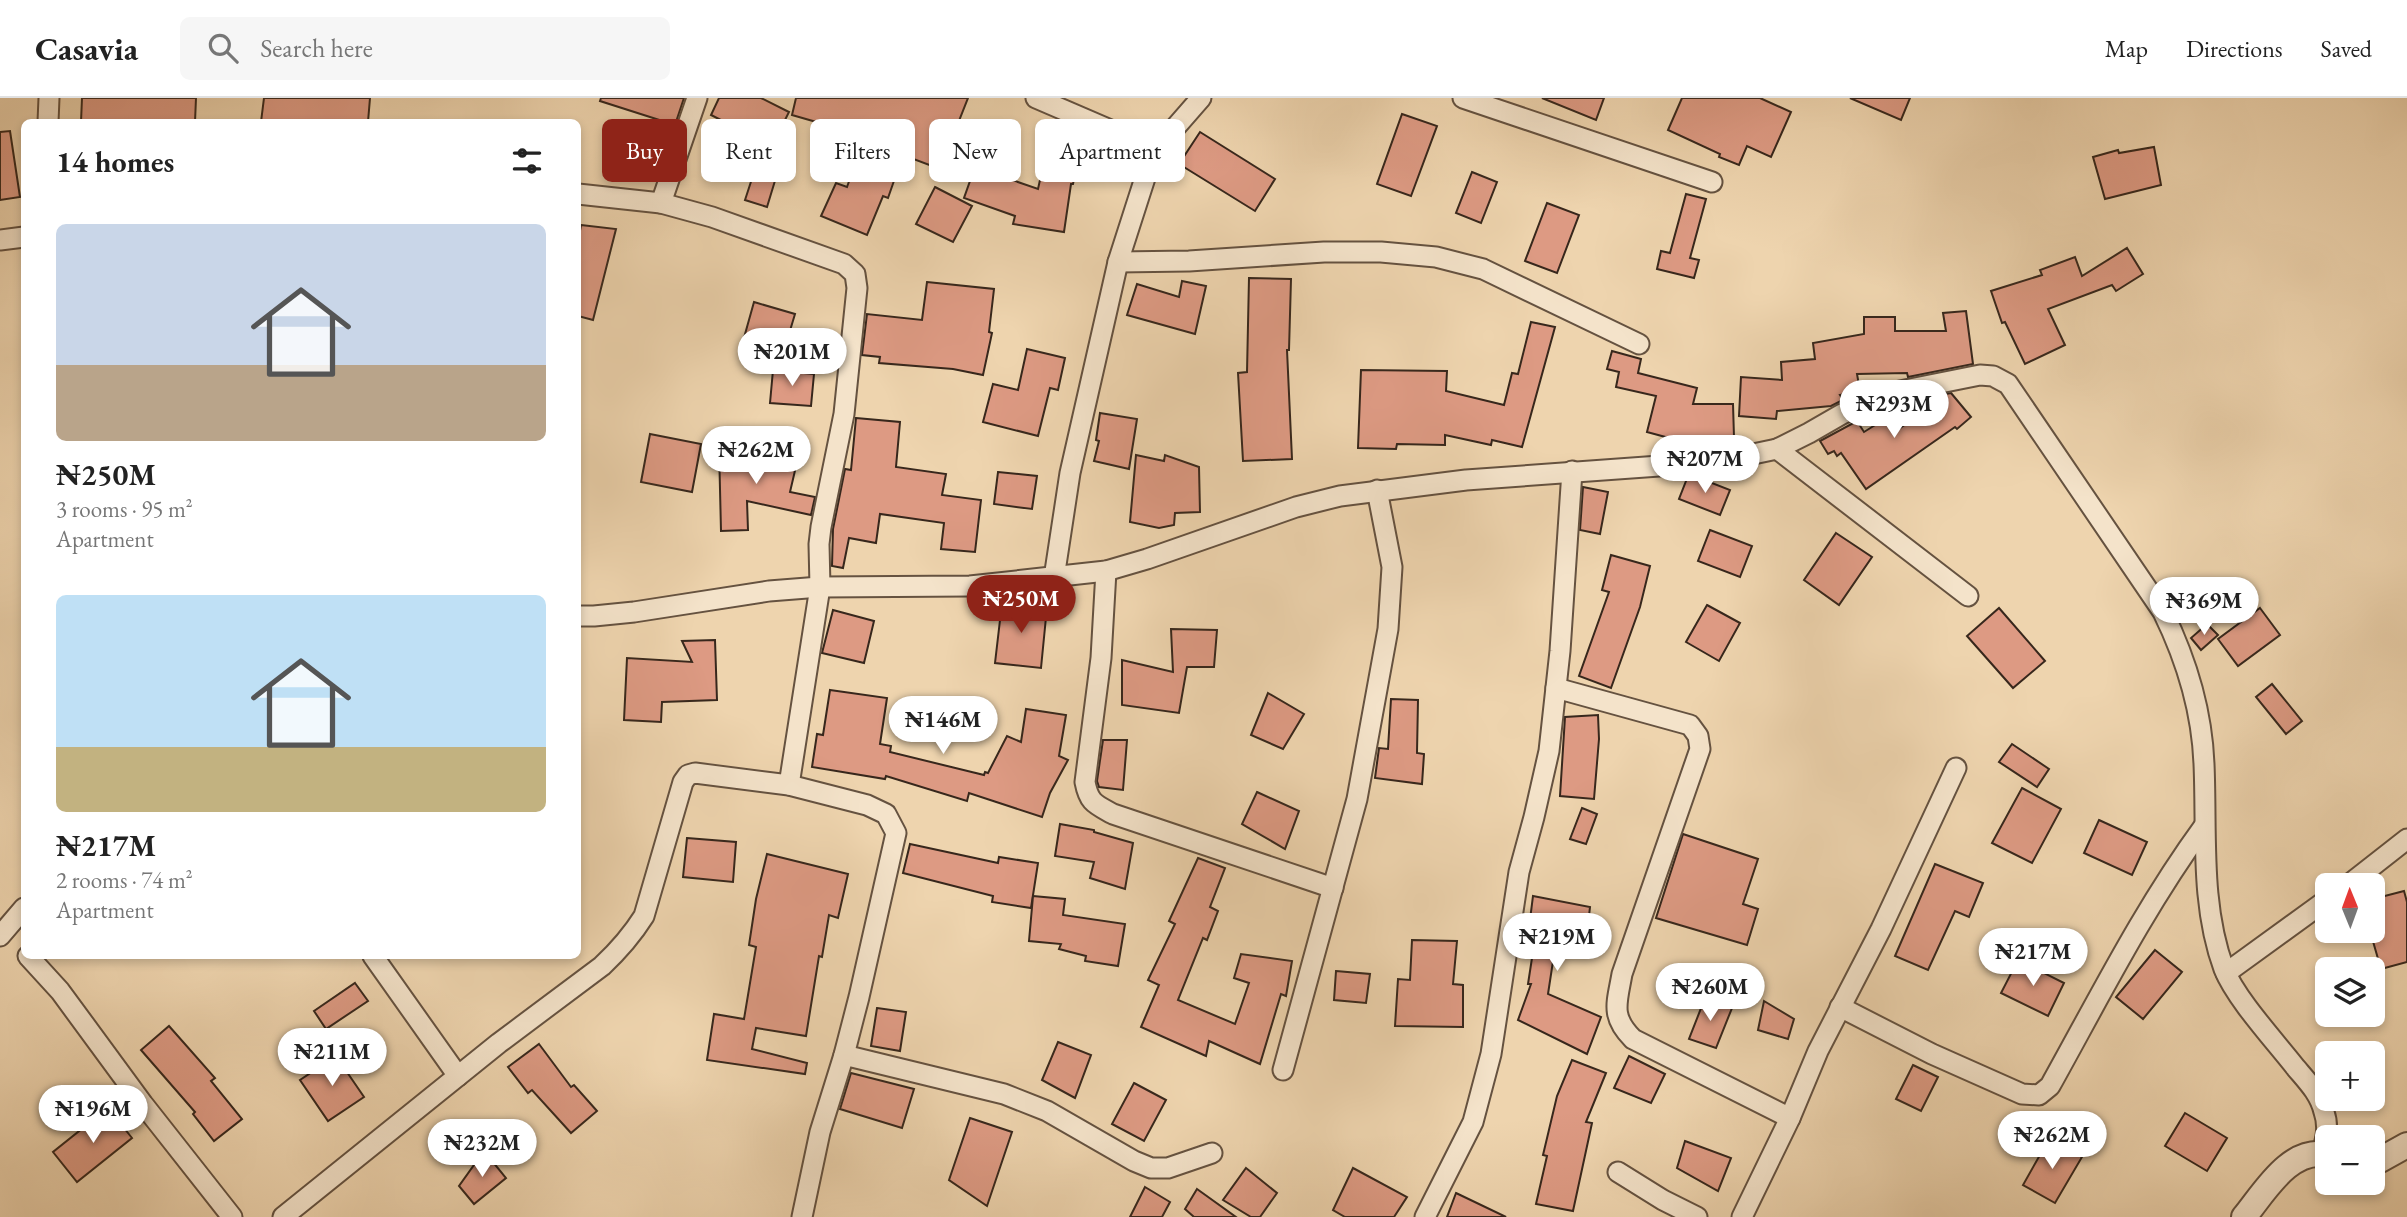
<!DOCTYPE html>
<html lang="en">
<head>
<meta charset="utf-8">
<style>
	:root { --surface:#fff; --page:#f6f6f6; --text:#222; --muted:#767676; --line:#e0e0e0; --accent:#8f2418 }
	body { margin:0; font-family:"EB Garamond",serif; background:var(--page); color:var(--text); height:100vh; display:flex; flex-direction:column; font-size:26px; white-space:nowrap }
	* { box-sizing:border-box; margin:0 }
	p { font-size:23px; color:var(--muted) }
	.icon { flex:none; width:38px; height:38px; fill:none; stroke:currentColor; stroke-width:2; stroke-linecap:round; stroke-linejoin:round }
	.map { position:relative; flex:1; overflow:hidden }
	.drawer { position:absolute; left:21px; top:21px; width:560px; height:840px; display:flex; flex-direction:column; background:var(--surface); border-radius:10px; box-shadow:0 4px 10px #0003 }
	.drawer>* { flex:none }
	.guide { position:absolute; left:602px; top:21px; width:665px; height:63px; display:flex; gap:14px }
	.needle { width:46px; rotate:359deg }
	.controls { position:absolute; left:2315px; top:775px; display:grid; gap:14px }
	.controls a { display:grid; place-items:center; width:70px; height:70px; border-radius:10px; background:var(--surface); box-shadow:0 4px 10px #0003; font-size:35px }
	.price { position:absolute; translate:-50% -60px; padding:0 16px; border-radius:24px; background:#fff; color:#222; font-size:23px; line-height:46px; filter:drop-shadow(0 2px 4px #0008) }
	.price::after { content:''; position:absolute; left:50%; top:42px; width:21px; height:16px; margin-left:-10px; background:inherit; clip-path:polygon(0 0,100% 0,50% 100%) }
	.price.on { background:var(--accent); color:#fff }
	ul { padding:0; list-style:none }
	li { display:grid; align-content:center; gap:14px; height:371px; padding:0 35px }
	li span { display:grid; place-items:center; height:217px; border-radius:10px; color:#555 }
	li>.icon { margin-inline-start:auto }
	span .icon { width:126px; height:126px; fill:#fffc; stroke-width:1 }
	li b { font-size:30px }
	h2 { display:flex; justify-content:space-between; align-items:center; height:84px; padding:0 35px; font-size:30px }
	.tag { padding:0 24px; border-radius:10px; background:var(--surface); box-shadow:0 4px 10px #0003; font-size:24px; line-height:63px }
	.tag.on { background:var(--accent); color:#fff }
	header { display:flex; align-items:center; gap:42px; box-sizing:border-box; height:98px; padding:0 35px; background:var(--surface); border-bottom:2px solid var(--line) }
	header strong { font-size:33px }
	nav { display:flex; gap:38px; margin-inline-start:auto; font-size:24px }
	.search { width:490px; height:63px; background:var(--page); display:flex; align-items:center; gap:18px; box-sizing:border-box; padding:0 24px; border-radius:10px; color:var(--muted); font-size:26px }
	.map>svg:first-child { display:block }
	.building { fill:#dd9a83; stroke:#37271c; stroke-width:2 }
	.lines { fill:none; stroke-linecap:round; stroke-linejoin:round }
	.minor-casing { stroke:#655240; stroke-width:23 }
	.tertiary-casing { stroke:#655240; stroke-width:28 }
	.minor { stroke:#f4e3ca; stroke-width:19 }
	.tertiary { stroke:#f4e3ca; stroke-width:24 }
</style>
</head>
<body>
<header>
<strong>Casavia</strong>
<div class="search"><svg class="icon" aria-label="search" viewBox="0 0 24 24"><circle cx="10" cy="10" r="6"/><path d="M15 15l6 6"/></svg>Search here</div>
<nav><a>Map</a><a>Directions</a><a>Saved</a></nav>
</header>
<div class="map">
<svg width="2407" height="1119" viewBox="0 0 2407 1119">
	<rect width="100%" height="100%" fill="#eed4ae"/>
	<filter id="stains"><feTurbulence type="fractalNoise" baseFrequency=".00286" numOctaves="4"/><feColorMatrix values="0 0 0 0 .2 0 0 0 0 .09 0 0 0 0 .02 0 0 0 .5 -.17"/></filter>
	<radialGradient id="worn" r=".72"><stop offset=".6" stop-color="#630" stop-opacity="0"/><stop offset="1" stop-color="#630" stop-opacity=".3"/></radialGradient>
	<!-- building -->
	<g class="building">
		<polygon points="82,0 196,0 195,24 81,24"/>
		<polygon points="264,0 370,0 368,24 261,24"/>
		<polygon points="601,0 684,0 675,27 600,3"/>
		<polygon points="719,0 761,0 789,14 772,48 711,17"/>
		<polygon points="796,0 968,0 940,71 903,57 888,100 883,98 867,137 821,118 836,85 847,89 865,38 792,17"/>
		<polygon points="1542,0 1604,0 1596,22"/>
		<polygon points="1682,0 1760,0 1791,14 1771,59 1747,48 1739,67 1719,59 1720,56 1668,32"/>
		<polygon points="1850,0 1910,0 1901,22"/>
		<polygon points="1402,16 1437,28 1411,98 1377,86"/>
		<polygon points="10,33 20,99 0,102 0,34"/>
		<polygon points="1200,34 1275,81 1255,113 1179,66"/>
		<polygon points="1049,42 1081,48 1073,86 1071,86 1064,134 1013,126 1015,118 964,100 975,69 1038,91"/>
		<polygon points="2154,49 2161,87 2105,101 2093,59 2118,52 2119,55"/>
		<polygon points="760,56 781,63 767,109 745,102"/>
		<polygon points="1472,74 1497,84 1481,125 1456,115"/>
		<polygon points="935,89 972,108 953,144 916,126"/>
		<polygon points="1686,96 1706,101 1690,160 1699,162 1694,180 1657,171 1661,153 1670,155"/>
		<polygon points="1547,105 1579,117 1557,175 1525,163"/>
		<polygon points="581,127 616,131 593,222 578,218 578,144"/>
		<polygon points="2127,150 2143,176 2116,193 2112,187 2048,211 2065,247 2025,266 2005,224 2002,225 1991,193 2042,177 2040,172 2075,159 2082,178"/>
		<polygon points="1249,180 1291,181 1289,252 1287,252 1292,361 1243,363 1238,275 1247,274"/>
		<polygon points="1182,183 1206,188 1195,236 1127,217 1137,186 1179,199"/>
		<polygon points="927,184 994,191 989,234 992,235 983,277 953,271 879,265 880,259 862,257 867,216 922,222"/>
		<polygon points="754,204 795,216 780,266 740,254"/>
		<polygon points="1966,213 1973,266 1908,279 1907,275 1857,276 1860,293 1840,297 1843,302 1831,308 1777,313 1776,321 1739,318 1741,279 1782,282 1781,264 1815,261 1813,245 1864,236 1864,219 1895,219 1895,233 1946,233 1943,215"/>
		<polygon points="1531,224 1555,229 1522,349 1492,342 1491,347 1445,337 1445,347 1397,346 1396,351 1358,350 1361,272 1447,273 1446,293 1504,307 1512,275 1518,276"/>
		<polygon points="1027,251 1065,260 1058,292 1050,290 1038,338 983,324 993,286 1018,292"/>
		<polygon points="1612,253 1641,261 1638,275 1697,290 1693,306 1733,306 1734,339 1685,340 1684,344 1647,334 1656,298 1616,289 1619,274 1607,271"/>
		<polygon points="773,272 814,276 811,308 770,305"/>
		<polygon points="1951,295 1971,319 1957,331 1955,329 1866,391 1841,355 1837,358 1834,353 1828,356 1820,343 1857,323 1864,334 1888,319 1897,332 1935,306 1933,304 1941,297"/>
		<polygon points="1100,315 1137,321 1129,371 1094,363 1099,343 1096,342"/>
		<polygon points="856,320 900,324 896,369 946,376 942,397 981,402 975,454 941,451 944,425 880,416 876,445 849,440 843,470 832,468 833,431 845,371 851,372"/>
		<polygon points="650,336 701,346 692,394 641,384"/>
		<polygon points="724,346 797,364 790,394 815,399 811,417 747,403 748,432 721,433 719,349 723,350"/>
		<polygon points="1136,357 1164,363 1165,357 1199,369 1200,414 1175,415 1174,427 1159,430 1130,424"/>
		<polygon points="998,374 1037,378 1032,411 994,406"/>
		<polygon points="1688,378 1694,378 1730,392 1720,417 1679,401"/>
		<polygon points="1583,389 1608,394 1600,436 1580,432"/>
		<polygon points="1710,432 1752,448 1740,479 1698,463"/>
		<polygon points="1836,435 1872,459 1839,507 1804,482"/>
		<polygon points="1611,457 1650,468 1640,509 1611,590 1579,578 1609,494 1602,492"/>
		<polygon points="1002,505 1047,509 1041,570 995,565"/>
		<polygon points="1707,507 1740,525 1719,563 1686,544"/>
		<polygon points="1999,510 2045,563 2013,590 1967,538"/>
		<polygon points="2260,510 2280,537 2238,568 2218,541"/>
		<polygon points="833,512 874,523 864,565 822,555"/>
		<polygon points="2207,526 2218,537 2201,552 2191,540"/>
		<polygon points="1171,531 1217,532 1214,569 1187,569 1179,615 1122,607 1122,562 1173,574"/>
		<polygon points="715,542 717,602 662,604 661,624 624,622 627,560 692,564 682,543"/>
		<polygon points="2272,586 2302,623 2286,636 2256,599"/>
		<polygon points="830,592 887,600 880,646 891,648 890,654 984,677 985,674 988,675 1007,638 1021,644 1026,611 1066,617 1059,658 1068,662 1050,695 1042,719 969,695 967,703 886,678 885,681 812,669 817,636 823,637"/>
		<polygon points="1268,595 1304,616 1283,651 1251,637"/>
		<polygon points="1391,601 1418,602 1417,655 1424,656 1422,686 1375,680 1379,650 1388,651"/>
		<polygon points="1598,617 1599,641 1594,701 1560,698 1565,619"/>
		<polygon points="1103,642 1127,642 1123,692 1099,689 1097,683"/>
		<polygon points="2012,646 2049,671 2037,689 1999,664"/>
		<polygon points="2022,690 2061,711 2032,765 1992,745"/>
		<polygon points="1257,694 1299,713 1285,751 1242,726"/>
		<polygon points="1582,710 1597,716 1586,746 1570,741"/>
		<polygon points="2099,722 2147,744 2132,777 2084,755"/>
		<polygon points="1060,726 1094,732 1094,734 1133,745 1125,791 1090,780 1094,764 1055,758"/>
		<polygon points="1683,736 1758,761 1743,806 1758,811 1747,847 1656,820"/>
		<polygon points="687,740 736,744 733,784 683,779"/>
		<polygon points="910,746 998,765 999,759 1038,765 1031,810 992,804 993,798 903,775"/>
		<polygon points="767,756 848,776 838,820 829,817 822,859 819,858 806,938 756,930 752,951 807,965 805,976 707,962 714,916 744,921 756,849 749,847 756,801"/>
		<polygon points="1198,760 1225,770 1210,809 1218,813 1207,842 1203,840 1178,902 1235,926 1249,885 1234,880 1241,856 1292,863 1286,898 1281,896 1260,966 1209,943 1206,958 1141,929 1159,887 1148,882 1175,826 1169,823"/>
		<polygon points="1935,766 1983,785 1969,819 1955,813 1928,872 1895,858"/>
		<polygon points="2404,793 2407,804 2407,864 2381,871 2370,833 2373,833 2373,801"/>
		<polygon points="1033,798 1065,801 1063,817 1125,826 1118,868 1085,863 1086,858 1059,851 1061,846 1029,843"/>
		<polygon points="1533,798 1590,809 1585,853 1555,850 1548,896 1601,919 1587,956 1518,922 1531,886 1528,886 1534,847 1527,846"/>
		<polygon points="1412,842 1457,843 1453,886 1463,887 1463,929 1395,928 1398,881 1410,882"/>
		<polygon points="2155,852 2182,874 2143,921 2116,899"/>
		<polygon points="2018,862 2064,885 2048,918 2001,895"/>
		<polygon points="1336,873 1370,876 1366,905 1334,902"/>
		<polygon points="355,885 368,903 326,931 314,913"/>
		<polygon points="1705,900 1732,910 1716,950 1689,941"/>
		<polygon points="1764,903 1794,921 1788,941 1758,932"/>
		<polygon points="877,910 906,914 900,953 871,948"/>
		<polygon points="169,928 215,980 211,983 242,1021 214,1043 193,1016 195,1014 141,952"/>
		<polygon points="1058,944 1091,957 1075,1000 1042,982"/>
		<polygon points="539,946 571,989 574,987 597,1013 571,1035 532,992 528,995 508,969"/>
		<polygon points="336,958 364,999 328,1023 300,982"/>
		<polygon points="1629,958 1665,976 1651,1005 1614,990"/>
		<polygon points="1572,962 1606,975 1586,1024 1592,1025 1573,1113 1536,1106 1547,1058 1543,1057 1557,998"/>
		<polygon points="1913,967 1938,979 1921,1013 1896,1001"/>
		<polygon points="851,975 914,991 902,1030 840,1011"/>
		<polygon points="1134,985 1166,1002 1144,1043 1112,1026"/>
		<polygon points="108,1010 132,1040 77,1084 53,1054"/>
		<polygon points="2185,1015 2227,1040 2207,1073 2165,1048"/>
		<polygon points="970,1020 1012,1034 987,1108 949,1082"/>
		<polygon points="2049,1041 2082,1059 2055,1105 2023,1087"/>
		<polygon points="1685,1043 1731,1060 1718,1093 1677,1070"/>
		<polygon points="484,1053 506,1080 474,1106 459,1088"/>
		<polygon points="1246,1070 1277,1095 1260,1119 1251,1119 1223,1102"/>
		<polygon points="1353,1070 1407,1099 1394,1119 1345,1119 1333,1112"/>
		<polygon points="1145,1089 1170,1104 1162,1119 1130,1119"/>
		<polygon points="1197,1091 1236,1119 1194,1119 1185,1111"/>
		<polygon points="1456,1095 1506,1119 1447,1119"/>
	</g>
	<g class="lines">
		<!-- minor casing -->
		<g class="minor-casing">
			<g id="minor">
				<polyline points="1036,0 1122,37 1153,55"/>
				<polyline points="1463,0 1712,84"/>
				<polyline points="48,24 49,0"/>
				<polyline points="578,96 661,105 712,119 844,166 855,176 857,190 844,316 821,429 819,446 820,489 789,687"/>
				<polyline points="661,105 697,0"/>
				<polyline points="0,142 24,139"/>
				<polyline points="1118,164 1189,163 1324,154 1381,154 1436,159 1483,171 1639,246"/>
				<polyline points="1777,351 1968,498"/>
				<path d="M1106,473L1101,560L1085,684C1089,705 1095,706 1113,716L1333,790"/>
				<polyline points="1054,480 1070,375 1118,164 1153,55 1201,0"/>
				<path d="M578,518H594L634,514L769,493L820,489L970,488L1106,473L1147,461L1296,409L1340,398L1466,382L1715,364L1777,351L1809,335L1842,316L1895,294L1980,277L1993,278L2008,286L2163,514C2186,561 2202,614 2204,666C2207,735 2200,806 2224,871C2236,901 2275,943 2296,970C2307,983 2320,996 2324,1014C2329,1028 2326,1041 2322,1055"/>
				<path d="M1556,590L1690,627L1698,638L1700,651L1622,876C1617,905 1610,918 1633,941L1790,1020"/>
				<polyline points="2347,788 2407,741"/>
				<polyline points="0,838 24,810"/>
				<polyline points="28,858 60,893 143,1006 232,1119"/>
				<polyline points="373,858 458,978"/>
				<polyline points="2226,875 2328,801"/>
				<path d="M1840,909L1932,956L2022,996L2039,997L2050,988C2099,900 2144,810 2204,728"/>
				<polyline points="844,957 1004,996 1047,1013 1134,1063 1151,1070 1168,1070 1212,1055"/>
				<polyline points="1283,972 1357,701 1388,531 1392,469 1377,392"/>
				<polyline points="1618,1074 1663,1102 1697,1119"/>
				<path d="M283,1119L499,945L602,868C618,853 632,837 644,818L683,684L688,677L695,675L789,687L867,707L886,716L896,735L859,899L844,957L820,1034L802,1119"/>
				<polyline points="1425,1119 1473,1024 1491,956 1519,774 1534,719 1549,653 1560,553 1572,373"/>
				<polyline points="1742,1119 1790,1020 1818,953 1881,831 1956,670"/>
			</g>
		</g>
		<!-- tertiary casing -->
		<g class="tertiary-casing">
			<g id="tertiary">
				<polyline points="2373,1063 2380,1062 2407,1047"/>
				<path d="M2244,1119C2264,1095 2290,1048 2328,1057"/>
			</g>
		</g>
		<!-- minor -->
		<use href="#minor" class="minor"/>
		<!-- tertiary -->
		<use href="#tertiary" class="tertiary"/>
	</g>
	<rect width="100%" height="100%" filter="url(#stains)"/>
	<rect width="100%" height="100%" fill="url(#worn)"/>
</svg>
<div class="controls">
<a><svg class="needle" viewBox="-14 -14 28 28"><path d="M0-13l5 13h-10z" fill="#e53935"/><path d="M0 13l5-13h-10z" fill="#767676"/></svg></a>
<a><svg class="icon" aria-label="layers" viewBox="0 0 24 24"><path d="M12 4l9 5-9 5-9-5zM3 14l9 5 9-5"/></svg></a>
<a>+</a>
<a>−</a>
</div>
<b class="price" style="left:792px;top:290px">₦201M</b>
<b class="price" style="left:1894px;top:342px">₦293M</b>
<b class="price" style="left:756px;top:388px">₦262M</b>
<b class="price" style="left:1705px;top:397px">₦207M</b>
<b class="price on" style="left:1021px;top:537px">₦250M</b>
<b class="price" style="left:2204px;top:539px">₦369M</b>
<b class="price" style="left:943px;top:658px">₦146M</b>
<b class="price" style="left:1557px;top:875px">₦219M</b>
<b class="price" style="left:2033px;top:890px">₦217M</b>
<b class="price" style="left:1710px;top:925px">₦260M</b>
<b class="price" style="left:332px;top:990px">₦211M</b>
<b class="price" style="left:93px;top:1047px">₦196M</b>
<b class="price" style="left:2052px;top:1073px">₦262M</b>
<b class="price" style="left:482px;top:1081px">₦232M</b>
<div class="guide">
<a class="tag on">Buy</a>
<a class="tag">Rent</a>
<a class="tag">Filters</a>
<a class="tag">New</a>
<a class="tag">Apartment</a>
</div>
<section class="drawer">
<h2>14 homes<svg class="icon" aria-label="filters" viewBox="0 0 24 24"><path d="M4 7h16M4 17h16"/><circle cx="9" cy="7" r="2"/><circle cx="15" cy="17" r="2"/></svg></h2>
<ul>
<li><span style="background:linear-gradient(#c9d6e8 65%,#b9a48a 0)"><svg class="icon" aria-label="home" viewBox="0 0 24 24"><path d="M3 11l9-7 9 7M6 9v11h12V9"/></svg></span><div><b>₦250M</b><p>3 rooms · 95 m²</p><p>Apartment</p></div></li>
<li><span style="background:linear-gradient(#bfe0f5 70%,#c2b280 0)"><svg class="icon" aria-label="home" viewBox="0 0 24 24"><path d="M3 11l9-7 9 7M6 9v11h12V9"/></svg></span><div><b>₦217M</b><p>2 rooms · 74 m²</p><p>Apartment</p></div></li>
</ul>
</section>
</div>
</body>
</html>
